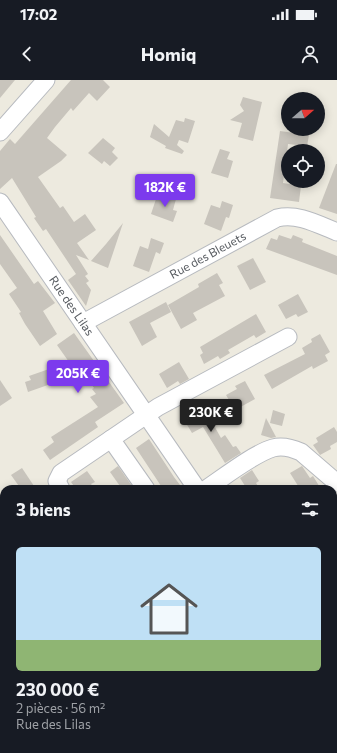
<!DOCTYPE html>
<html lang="fr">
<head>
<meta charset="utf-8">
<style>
	:root { --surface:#171b24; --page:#242831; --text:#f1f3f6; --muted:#9ea1a6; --line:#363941; --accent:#7c3aed }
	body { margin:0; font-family:Commissioner,sans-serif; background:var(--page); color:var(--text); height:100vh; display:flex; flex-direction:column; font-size:15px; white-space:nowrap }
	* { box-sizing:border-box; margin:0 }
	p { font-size:13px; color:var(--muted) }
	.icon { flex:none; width:22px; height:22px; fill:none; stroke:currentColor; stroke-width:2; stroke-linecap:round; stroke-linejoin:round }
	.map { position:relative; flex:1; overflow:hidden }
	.details { position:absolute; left:0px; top:405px; width:337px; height:268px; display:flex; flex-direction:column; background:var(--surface); border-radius:12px 12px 0 0; box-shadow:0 2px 10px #0003 }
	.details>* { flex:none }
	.needle { width:26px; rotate:70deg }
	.controls { position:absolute; left:281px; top:12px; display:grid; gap:8px }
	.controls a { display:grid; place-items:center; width:44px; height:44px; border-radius:50%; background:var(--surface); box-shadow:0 2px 10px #0003; font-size:20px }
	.price { position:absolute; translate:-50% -34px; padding:0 9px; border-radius:4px; background:var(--accent); color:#fff; font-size:13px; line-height:26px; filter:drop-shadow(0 1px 2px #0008) }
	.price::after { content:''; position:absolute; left:50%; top:24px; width:12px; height:9px; margin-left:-6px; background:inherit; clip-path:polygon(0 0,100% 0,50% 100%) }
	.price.current { background:#222; color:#fff }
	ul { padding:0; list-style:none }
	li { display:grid; align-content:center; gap:8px; height:212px; padding:0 16px }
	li+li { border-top:1px solid var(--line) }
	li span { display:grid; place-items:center; height:124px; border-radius:6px; color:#555 }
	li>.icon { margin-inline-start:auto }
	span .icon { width:72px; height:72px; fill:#fffc; stroke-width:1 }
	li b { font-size:17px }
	h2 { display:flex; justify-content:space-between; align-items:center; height:48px; padding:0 16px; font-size:17px }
	.status { display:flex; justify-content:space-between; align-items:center; height:28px; padding:0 20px; background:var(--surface); direction:ltr }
	.status svg { height:11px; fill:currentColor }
	header { display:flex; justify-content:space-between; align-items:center; height:52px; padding:0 16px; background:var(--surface); font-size:18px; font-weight:700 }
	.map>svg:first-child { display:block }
	.building { fill:#c8c4bc }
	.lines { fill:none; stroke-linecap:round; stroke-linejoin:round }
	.minor-casing { stroke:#b7babf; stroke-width:19 }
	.minor { stroke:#fff; stroke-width:17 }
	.labels { text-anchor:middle; stroke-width:3.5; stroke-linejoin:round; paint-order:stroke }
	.street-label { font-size:12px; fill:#585c61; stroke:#fff }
</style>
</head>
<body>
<div class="status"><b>17:02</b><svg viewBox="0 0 49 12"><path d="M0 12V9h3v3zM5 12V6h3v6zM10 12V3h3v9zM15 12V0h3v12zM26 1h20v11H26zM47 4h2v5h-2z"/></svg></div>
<header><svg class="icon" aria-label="back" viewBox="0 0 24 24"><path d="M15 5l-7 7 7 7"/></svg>Homiq<svg class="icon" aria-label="person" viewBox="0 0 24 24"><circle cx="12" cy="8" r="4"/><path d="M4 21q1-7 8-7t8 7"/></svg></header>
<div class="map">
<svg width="337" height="673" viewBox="0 0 337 673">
	<rect width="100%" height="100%" fill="#edeadf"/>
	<!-- building -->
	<g class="building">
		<polygon points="0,0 15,0 0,18"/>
		<polygon points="71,0 103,0 110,7 97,21 89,13 73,31 71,28 55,47 47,58 67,75 61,81 38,97 60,128 63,126 74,142 85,134 96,150 77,163 89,180 76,175 88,194 85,196 89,201 86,203 91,210 86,226 68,200 76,194 46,149 43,151 34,138 36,137 12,98 0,109 0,71 10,59 15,64"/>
		<polygon points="243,17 262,22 253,61 238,57 242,43 230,40 244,31 240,25"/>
		<polygon points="185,38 195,41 188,63 179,60 177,65 184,71 182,74 165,68 166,66 150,57 154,44 169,57 176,40 184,42"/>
		<polygon points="280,51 309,55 307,66 288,64 283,103 301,106 299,122 270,118"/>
		<polygon points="103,58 115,68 112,72 118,78 110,86 104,81 102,84 88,73"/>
		<polygon points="220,69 230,72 227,79 233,81 228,98 211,93"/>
		<polygon points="336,84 337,84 337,134 319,128"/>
		<polygon points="158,113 176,119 173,130 177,131 173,142 151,134"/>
		<polygon points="222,121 233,125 229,138 226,137 221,151 204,144 211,125 220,128"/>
		<polygon points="123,143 108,188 91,181 106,164"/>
		<polygon points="0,155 34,204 38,201 55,223 43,231 57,254 40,266 25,244 19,233 21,232 9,214 17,208 0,184"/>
		<polygon points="279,155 291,159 293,155 303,159 302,162 337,176 337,195 266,169 271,158 277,160"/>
		<polygon points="151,158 164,163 160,174 156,172 149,192 133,186 140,166 148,169"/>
		<polygon points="253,178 266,202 250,210 237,186"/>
		<polygon points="217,193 223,203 219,205 225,216 193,233 197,240 181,249 168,225 199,207 198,204"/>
		<polygon points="298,214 308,232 298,237 296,234 286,239 278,225"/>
		<polygon points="166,222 171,232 150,243 157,257 142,266 129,242"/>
		<polygon points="256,234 266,252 256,258 254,255 228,270 230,273 220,279 218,276 204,284 200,275 203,273 200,267"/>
		<polygon points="74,253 124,323 95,342 98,347 50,380 43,370 54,362 51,357 98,327 90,317 96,314 92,309 94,308 79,285 61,297 62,300 28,312 25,302 31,300 29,296 69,282 57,265"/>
		<polygon points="320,254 330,272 325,275 328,281 313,289 312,286 272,309 264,295 305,274 302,268 312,262 311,259"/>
		<polygon points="179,282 189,299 180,304 178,301 167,308 159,294"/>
		<polygon points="0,300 12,318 0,326"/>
		<polygon points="245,301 255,319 235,330 226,315 237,309 235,306"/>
		<polygon points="202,324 221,358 225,355 233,367 236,366 241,373 225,383 203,347 192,353 183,338 194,332 193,329"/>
		<polygon points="273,330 285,334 282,346 270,343"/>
		<polygon points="266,338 276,357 271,358 261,355"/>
		<polygon points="334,347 337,352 337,362 330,366 331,369 320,375 313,365 318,362 316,358"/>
		<polygon points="149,359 174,397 183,409 163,409 136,368"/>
		<polygon points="118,386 134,409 122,409 110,392"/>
		<polygon points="302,386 310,398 313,396 321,409 300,409 290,393"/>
		<polygon points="22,388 36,409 21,409 11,395"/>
		<polygon points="252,390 259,401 256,403 260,409 247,409 240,398"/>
		<polygon points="87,391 95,402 91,404 95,409 76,409 71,402"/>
	</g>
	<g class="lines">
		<!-- minor casing -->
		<g class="minor-casing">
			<g id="minor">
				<polyline points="0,52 46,0"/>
				<path id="s1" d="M0,122L197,409"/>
				<path id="s2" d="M83,243L277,138C298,133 317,144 337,152"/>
				<polyline points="111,359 146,409"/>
				<polyline points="61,409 57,401 61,393 158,327 288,257"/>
				<path d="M206,409C224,397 253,374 273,368C283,365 292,368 301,372L337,403"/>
				<polyline points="0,519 4,516"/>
				<polyline points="333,526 337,523"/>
				<polyline points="0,566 4,572"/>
				<polyline points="333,574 337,576"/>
				<polyline points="70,669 73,673"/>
				<polyline points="16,673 23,669"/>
				<polyline points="241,673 242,669"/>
			</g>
		</g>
		<!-- minor -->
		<use href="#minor" class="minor"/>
	</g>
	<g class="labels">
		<!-- street labels -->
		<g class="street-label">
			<text dy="4" stroke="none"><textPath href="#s2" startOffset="142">Rue des Bleuets</textPath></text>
			<text dy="4" stroke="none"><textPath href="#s1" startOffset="126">Rue des Lilas</textPath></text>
		</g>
	</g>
</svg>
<div class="controls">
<a><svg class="needle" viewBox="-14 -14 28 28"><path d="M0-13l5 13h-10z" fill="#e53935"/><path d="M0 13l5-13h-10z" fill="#9ea1a6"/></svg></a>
<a><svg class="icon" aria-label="locate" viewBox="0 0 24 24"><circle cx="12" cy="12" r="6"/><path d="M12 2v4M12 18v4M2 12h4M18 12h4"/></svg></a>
</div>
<b class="price" style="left:165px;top:128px">182K €</b>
<b class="price" style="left:78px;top:314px">205K €</b>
<b class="price current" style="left:211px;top:353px">230K €</b>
<section class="details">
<h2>3 biens<svg class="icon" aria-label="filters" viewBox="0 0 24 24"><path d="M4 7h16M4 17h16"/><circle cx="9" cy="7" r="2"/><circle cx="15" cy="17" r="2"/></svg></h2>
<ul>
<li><span style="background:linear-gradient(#bfe0f5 75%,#8fb573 0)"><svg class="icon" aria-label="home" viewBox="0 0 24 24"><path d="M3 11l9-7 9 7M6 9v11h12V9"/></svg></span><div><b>230 000 €</b><p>2 pièces · 56 m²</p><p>Rue des Lilas</p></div></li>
</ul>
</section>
</div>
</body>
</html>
